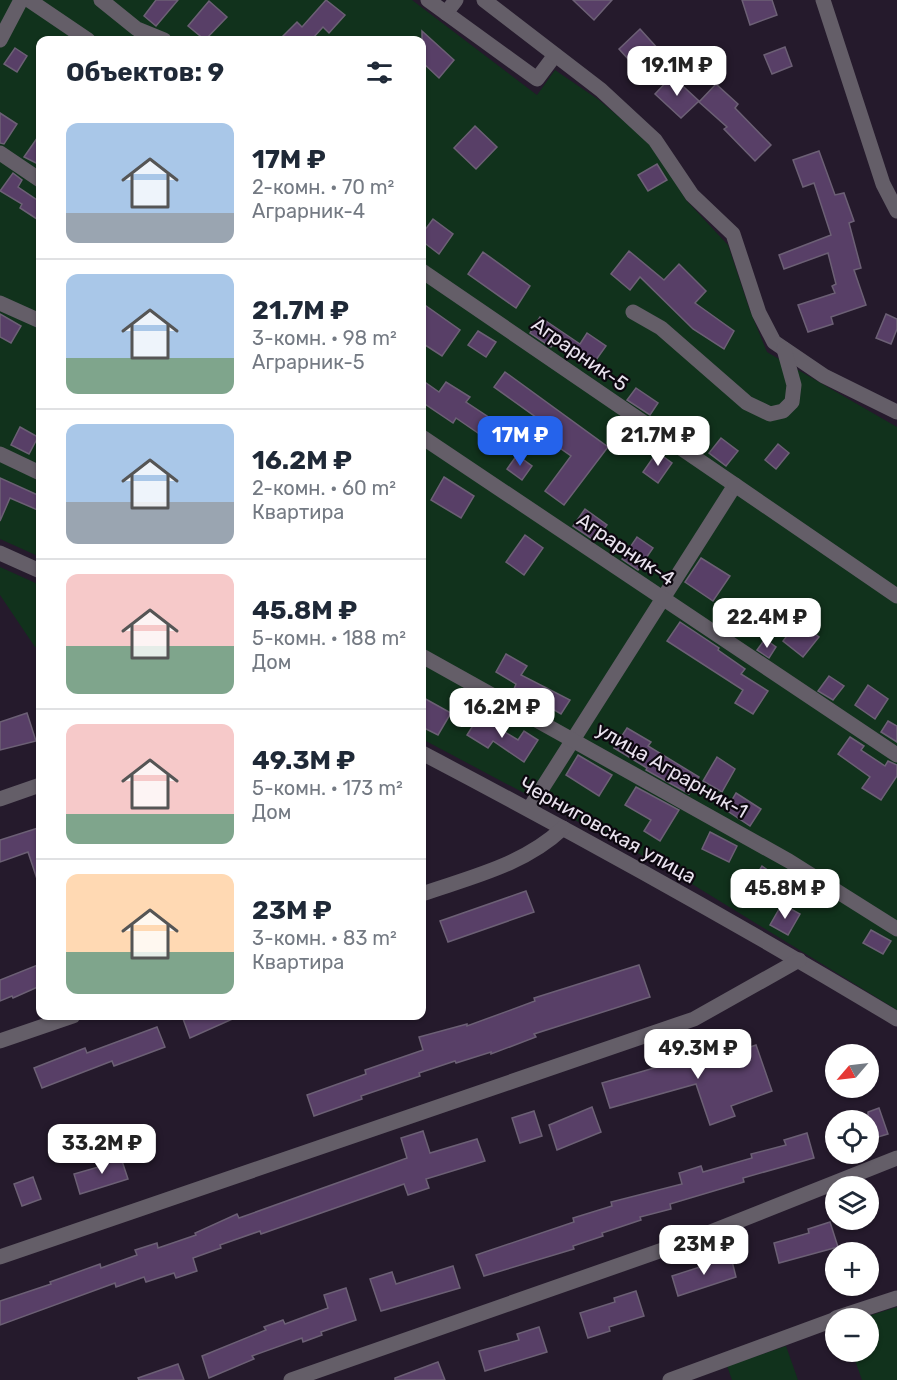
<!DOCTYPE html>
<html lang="ru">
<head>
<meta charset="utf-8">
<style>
	:root { --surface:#fff; --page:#f2f2f3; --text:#1f2937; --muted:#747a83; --line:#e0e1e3; --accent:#2563eb }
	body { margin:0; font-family:Rubik,sans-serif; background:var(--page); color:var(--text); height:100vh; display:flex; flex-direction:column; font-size:22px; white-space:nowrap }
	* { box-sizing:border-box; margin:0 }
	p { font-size:20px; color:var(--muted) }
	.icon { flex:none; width:33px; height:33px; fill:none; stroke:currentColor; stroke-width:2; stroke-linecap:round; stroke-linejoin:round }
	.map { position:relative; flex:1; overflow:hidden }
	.side { position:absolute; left:36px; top:36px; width:390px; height:984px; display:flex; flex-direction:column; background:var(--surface); border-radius:12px; box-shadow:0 2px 4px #0004 }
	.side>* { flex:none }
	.needle { width:39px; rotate:242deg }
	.controls { position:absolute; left:825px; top:1044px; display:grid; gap:12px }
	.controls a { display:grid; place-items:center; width:54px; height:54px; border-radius:50%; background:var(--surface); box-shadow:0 2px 4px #0004; font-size:30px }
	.price { position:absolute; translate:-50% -51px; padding:0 14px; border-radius:12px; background:#fff; color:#222; font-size:20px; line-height:39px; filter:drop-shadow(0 2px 3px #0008) }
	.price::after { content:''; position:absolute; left:50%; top:36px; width:18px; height:14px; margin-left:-9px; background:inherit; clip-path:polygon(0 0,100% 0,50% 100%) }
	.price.on { background:var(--accent); color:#fff }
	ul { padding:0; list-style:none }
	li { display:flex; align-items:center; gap:18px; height:150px; padding:0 30px }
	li+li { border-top:2px solid var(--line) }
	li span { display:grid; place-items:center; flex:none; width:168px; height:120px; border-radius:12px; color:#555 }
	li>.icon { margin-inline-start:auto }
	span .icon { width:72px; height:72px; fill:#fffc; stroke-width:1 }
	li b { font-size:26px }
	h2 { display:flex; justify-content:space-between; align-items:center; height:72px; padding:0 30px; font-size:26px }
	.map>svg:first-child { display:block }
	.green { fill:#11321c }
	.building { fill:#583f67; stroke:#6c6075; stroke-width:1.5 }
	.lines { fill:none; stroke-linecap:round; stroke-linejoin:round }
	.minor { stroke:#645e68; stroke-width:15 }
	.labels { text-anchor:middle; stroke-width:4.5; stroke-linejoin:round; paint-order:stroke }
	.street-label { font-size:20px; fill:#e9e2ee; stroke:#0c070f }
</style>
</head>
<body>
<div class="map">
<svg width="897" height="1380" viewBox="0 0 897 1380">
	<rect width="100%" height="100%" fill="#251a2c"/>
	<!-- green -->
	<g class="green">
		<polygon points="0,0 412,0 537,95 555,70 599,100 658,150 686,200 728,245 749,308 767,352 897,427 897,1010 669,870 422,739 422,40 40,40 40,557 0,539"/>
		<polygon points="0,567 40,585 40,646 35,647 0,595"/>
		<polygon points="897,1307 897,1380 862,1380 852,1352 868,1352 868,1318 862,1318"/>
		<polygon points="786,1346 798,1380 732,1380 727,1366"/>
	</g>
	<!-- building -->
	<g class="building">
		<polygon points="156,0 178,0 156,26 144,16"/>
		<polygon points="326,0 345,15 329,33 323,27 313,38 316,40 279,40 297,22 302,27"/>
		<polygon points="573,0 612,0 594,20"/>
		<polygon points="742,0 772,0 777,15 750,25"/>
		<polygon points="209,1 227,17 205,40 188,26"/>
		<polygon points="640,29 659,50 638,70 619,49"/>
		<polygon points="422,31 454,60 439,78 422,62"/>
		<polygon points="785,47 792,66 772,74 764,55"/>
		<polygon points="15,48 27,56 17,72 4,64"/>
		<polygon points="672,76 699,101 681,118 655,94"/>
		<polygon points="716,84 738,104 735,108 771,145 755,161 724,129 727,127 699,102"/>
		<polygon points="0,113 17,124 4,144 0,143"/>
		<polygon points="475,126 497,147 476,169 454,148"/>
		<polygon points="40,134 40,165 24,157"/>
		<polygon points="819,151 835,195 844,193 854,221 849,223 861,268 854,270 866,305 831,317 833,324 808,332 798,305 835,293 832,286 836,284 828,253 784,269 779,255 831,235 814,183 803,187 793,160"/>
		<polygon points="657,164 667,180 648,191 638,175"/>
		<polygon points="13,173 22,180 18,187 40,202 40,221 20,208 22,204 0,191"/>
		<polygon points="433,219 453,234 439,254 422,241 422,234"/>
		<polygon points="629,251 664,280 679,264 706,291 695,303 734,331 724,349 693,329 640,277 630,290 611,274"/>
		<polygon points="483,252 530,286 516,308 468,274"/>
		<polygon points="422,303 460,330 442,356 422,343"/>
		<polygon points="0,314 21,326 11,343 0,337"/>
		<polygon points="886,314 897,319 897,329 891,344 876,338"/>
		<polygon points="540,317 580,344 587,333 606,346 591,367 555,342 551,347 530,333"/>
		<polygon points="478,331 496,342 486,357 468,345"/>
		<polygon points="505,372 608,447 564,505 545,491 571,456 530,427 537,418 494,387"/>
		<polygon points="422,380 439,392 446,382 470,397 466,402 508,430 497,446 456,418 453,423 422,402"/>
		<polygon points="636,388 658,403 650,415 627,400"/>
		<polygon points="20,427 38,437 29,454 11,445"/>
		<polygon points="721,438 738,451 726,466 709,453"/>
		<polygon points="778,444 789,453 776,469 765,460"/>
		<polygon points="657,452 672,463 658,483 643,472"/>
		<polygon points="517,455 532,466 522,480 507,469"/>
		<polygon points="444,477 474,496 461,518 431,500"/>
		<polygon points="0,478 40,496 40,511 10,498 0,521"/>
		<polygon points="585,509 607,525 595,541 573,526"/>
		<polygon points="525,535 543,548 524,575 506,562"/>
		<polygon points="637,537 653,548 638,570 622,559"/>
		<polygon points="701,558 730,576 713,601 685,582"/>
		<polygon points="722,615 735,624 730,631 717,623"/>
		<polygon points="798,621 819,637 803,657 783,641"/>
		<polygon points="680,622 719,648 718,650 745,669 741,674 768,691 753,714 735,703 743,690 667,641"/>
		<polygon points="765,639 776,647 769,658 757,650"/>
		<polygon points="506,654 527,666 521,675 570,700 561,714 527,694 526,696 514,689 516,684 496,672"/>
		<polygon points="829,676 844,686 833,700 818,691"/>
		<polygon points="868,685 888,699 875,719 855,705"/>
		<polygon points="422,697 451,713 438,735 422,727"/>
		<polygon points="27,713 36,741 0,750 0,722"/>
		<polygon points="479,716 518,740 524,731 538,740 524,762 493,741 488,748 467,735"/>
		<polygon points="888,721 897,726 897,742 881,732"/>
		<polygon points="627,728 651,742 648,746 699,777 689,794 646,770 647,768 614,748"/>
		<polygon points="850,737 864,746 861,750 885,766 888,761 897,765 897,776 881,800 862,788 870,777 838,754"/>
		<polygon points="578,755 612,775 599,796 566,775"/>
		<polygon points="717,757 735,769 722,792 703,781"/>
		<polygon points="636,787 679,810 660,841 644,831 651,820 625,805"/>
		<polygon points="736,793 761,809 750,826 726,810"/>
		<polygon points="38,828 40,836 40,881 38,882 28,852 0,862 0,840"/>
		<polygon points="710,832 737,846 729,862 702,849"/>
		<polygon points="762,866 779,878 769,893 752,882"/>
		<polygon points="526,891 534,912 448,942 440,921"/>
		<polygon points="782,904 800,914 788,935 770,925"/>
		<polygon points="871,930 891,941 883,954 863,943"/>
		<polygon points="40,964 40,986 13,998 12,996 0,1001 0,980"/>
		<polygon points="639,965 650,997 534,1034 536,1037 491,1054 491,1052 456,1063 455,1061 419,1073 420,1076 361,1096 362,1099 314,1116 307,1095 366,1074 365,1070 423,1050 419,1037 467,1024 467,1026 535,1001 534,998"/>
		<polygon points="182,1016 237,1016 237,1017 190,1038"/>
		<polygon points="157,1027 165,1047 114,1066 112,1061 42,1088 34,1068 85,1048 87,1053"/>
		<polygon points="682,1037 690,1059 715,1051 718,1058 756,1045 772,1091 731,1106 735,1116 710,1125 696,1084 610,1108 602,1083 675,1062 668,1042"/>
		<polygon points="592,1107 601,1132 557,1150 549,1125"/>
		<polygon points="879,1108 888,1134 868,1140 868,1112"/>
		<polygon points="534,1111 542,1136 520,1143 512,1118"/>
		<polygon points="423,1131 430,1153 477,1139 485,1161 426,1179 429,1188 408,1195 404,1184 261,1234 260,1231 220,1245 221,1248 193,1258 197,1271 176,1278 174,1273 146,1282 144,1277 116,1287 115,1283 0,1325 0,1301 51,1284 50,1282 100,1264 101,1268 137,1255 135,1250 157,1243 158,1248 196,1235 195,1233 237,1214 239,1218 407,1158 401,1138"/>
		<polygon points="807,1133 814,1158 743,1178 744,1182 670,1204 671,1209 640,1217 641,1220 602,1233 603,1236 573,1246 574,1249 484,1276 476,1255 574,1222 573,1218 612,1206 611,1202 682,1184 679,1173 701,1166 703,1172 752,1158 751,1154 786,1145 784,1140"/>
		<polygon points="120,1155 128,1179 80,1194 74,1174 102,1166 101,1161"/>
		<polygon points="33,1177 41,1199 22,1206 14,1184"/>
		<polygon points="830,1222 838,1247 779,1263 774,1243 809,1233 808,1229"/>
		<polygon points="731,1257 736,1277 678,1296 672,1276"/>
		<polygon points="453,1266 460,1288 381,1311 370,1279 392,1272 396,1284"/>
		<polygon points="346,1288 356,1320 321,1332 322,1335 303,1342 302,1338 252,1356 254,1359 209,1378 202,1356 266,1330 264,1327 283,1320 285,1324 328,1308 324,1295"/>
		<polygon points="636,1291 644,1316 609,1327 610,1331 588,1338 580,1313 615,1302 614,1298"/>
		<polygon points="539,1327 547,1352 485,1371 479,1351 519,1340 517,1334"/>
		<polygon points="438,1362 445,1380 395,1380 395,1378"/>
		<polygon points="178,1364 184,1380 139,1380 138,1378"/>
	</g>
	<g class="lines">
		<!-- minor -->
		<g class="minor">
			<polyline points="29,0 88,40"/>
			<polyline points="101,0 137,29 164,40"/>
			<polyline points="428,0 537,79 555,55"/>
			<polyline points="484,0 601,90 655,140 692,195 733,234 759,313 774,342 824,376 897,412"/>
			<polyline points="823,0 883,184 897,211"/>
			<polyline points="446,13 456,0"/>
			<polyline points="0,40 21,0"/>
			<polyline points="0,153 40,180"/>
			<polyline points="422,271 735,485 529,809"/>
			<polyline points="0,303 40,321"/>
			<polyline points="633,312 661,328 747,403 770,414 783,411 792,402 794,385 784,349"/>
			<polyline points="422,437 897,755"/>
			<polyline points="0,454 40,473"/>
			<polyline points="735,485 897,596"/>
			<polyline points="0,553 40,571"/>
			<polyline points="422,656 789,861 897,929"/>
			<path d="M422,753C582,837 741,925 897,1019"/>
			<polyline points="0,799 40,785"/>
			<path d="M422,894C471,877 524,865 563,828"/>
			<polyline points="0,1041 73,1016"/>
			<polyline points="0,1257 694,1019 799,960"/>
			<polyline points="836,1318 897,1298"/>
			<polyline points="291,1380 688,1241 897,1158"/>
			<polyline points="670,1380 836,1319"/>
		</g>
	</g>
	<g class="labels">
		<!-- street labels -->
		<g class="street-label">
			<text transform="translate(580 354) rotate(35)" y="7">Аграрник-5</text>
			<text transform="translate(626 549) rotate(34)" y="7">Аграрник-4</text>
			<text transform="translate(672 770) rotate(30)" y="7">улица Аграрник-1</text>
			<text transform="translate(608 830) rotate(29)" y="7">Черниговская улица</text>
		</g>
	</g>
</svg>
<div class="controls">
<a><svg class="needle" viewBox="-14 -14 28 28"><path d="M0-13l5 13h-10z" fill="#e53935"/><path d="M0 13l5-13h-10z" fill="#747a83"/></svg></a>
<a><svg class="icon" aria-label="locate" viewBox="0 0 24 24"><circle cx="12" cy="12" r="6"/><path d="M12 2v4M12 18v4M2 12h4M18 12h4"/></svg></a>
<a><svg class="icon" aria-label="layers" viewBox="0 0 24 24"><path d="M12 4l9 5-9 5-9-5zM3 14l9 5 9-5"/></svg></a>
<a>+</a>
<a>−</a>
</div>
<b class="price" style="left:677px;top:97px">19.1M ₽</b>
<b class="price on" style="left:520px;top:467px">17M ₽</b>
<b class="price" style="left:658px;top:467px">21.7M ₽</b>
<b class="price" style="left:767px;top:649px">22.4M ₽</b>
<b class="price" style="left:502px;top:739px">16.2M ₽</b>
<b class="price" style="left:785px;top:920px">45.8M ₽</b>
<b class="price" style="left:698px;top:1080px">49.3M ₽</b>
<b class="price" style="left:102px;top:1175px">33.2M ₽</b>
<b class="price" style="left:704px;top:1276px">23M ₽</b>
<section class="side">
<h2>Объектов: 9<svg class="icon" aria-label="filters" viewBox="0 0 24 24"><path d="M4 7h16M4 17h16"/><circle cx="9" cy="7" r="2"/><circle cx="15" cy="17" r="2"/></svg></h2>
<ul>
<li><span style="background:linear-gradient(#a9c7e8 75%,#9aa5b1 0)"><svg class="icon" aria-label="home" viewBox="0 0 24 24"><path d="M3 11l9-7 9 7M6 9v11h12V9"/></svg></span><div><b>17M ₽</b><p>2-комн. · 70 m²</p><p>Аграрник-4</p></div></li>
<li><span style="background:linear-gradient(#a9c7e8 70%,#7fa58c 0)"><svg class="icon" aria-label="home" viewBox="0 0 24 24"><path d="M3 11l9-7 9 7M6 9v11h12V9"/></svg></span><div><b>21.7M ₽</b><p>3-комн. · 98 m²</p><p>Аграрник-5</p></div></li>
<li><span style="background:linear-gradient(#a9c7e8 65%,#9aa5b1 0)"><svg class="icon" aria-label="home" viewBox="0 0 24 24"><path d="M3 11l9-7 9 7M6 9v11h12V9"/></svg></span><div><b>16.2M ₽</b><p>2-комн. · 60 m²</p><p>Квартира</p></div></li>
<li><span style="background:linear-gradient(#f6c9c9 60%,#7fa58c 0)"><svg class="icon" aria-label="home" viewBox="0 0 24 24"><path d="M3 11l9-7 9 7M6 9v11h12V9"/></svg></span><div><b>45.8M ₽</b><p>5-комн. · 188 m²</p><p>Дом</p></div></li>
<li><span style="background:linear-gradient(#f6c9c9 75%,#7fa58c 0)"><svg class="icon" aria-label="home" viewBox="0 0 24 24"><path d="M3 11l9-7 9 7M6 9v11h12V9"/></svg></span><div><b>49.3M ₽</b><p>5-комн. · 173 m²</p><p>Дом</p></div></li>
<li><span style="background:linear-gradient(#ffd9b3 65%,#7fa58c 0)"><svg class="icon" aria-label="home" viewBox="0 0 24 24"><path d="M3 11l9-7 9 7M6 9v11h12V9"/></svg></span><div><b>23M ₽</b><p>3-комн. · 83 m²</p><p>Квартира</p></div></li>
</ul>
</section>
</div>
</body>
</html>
